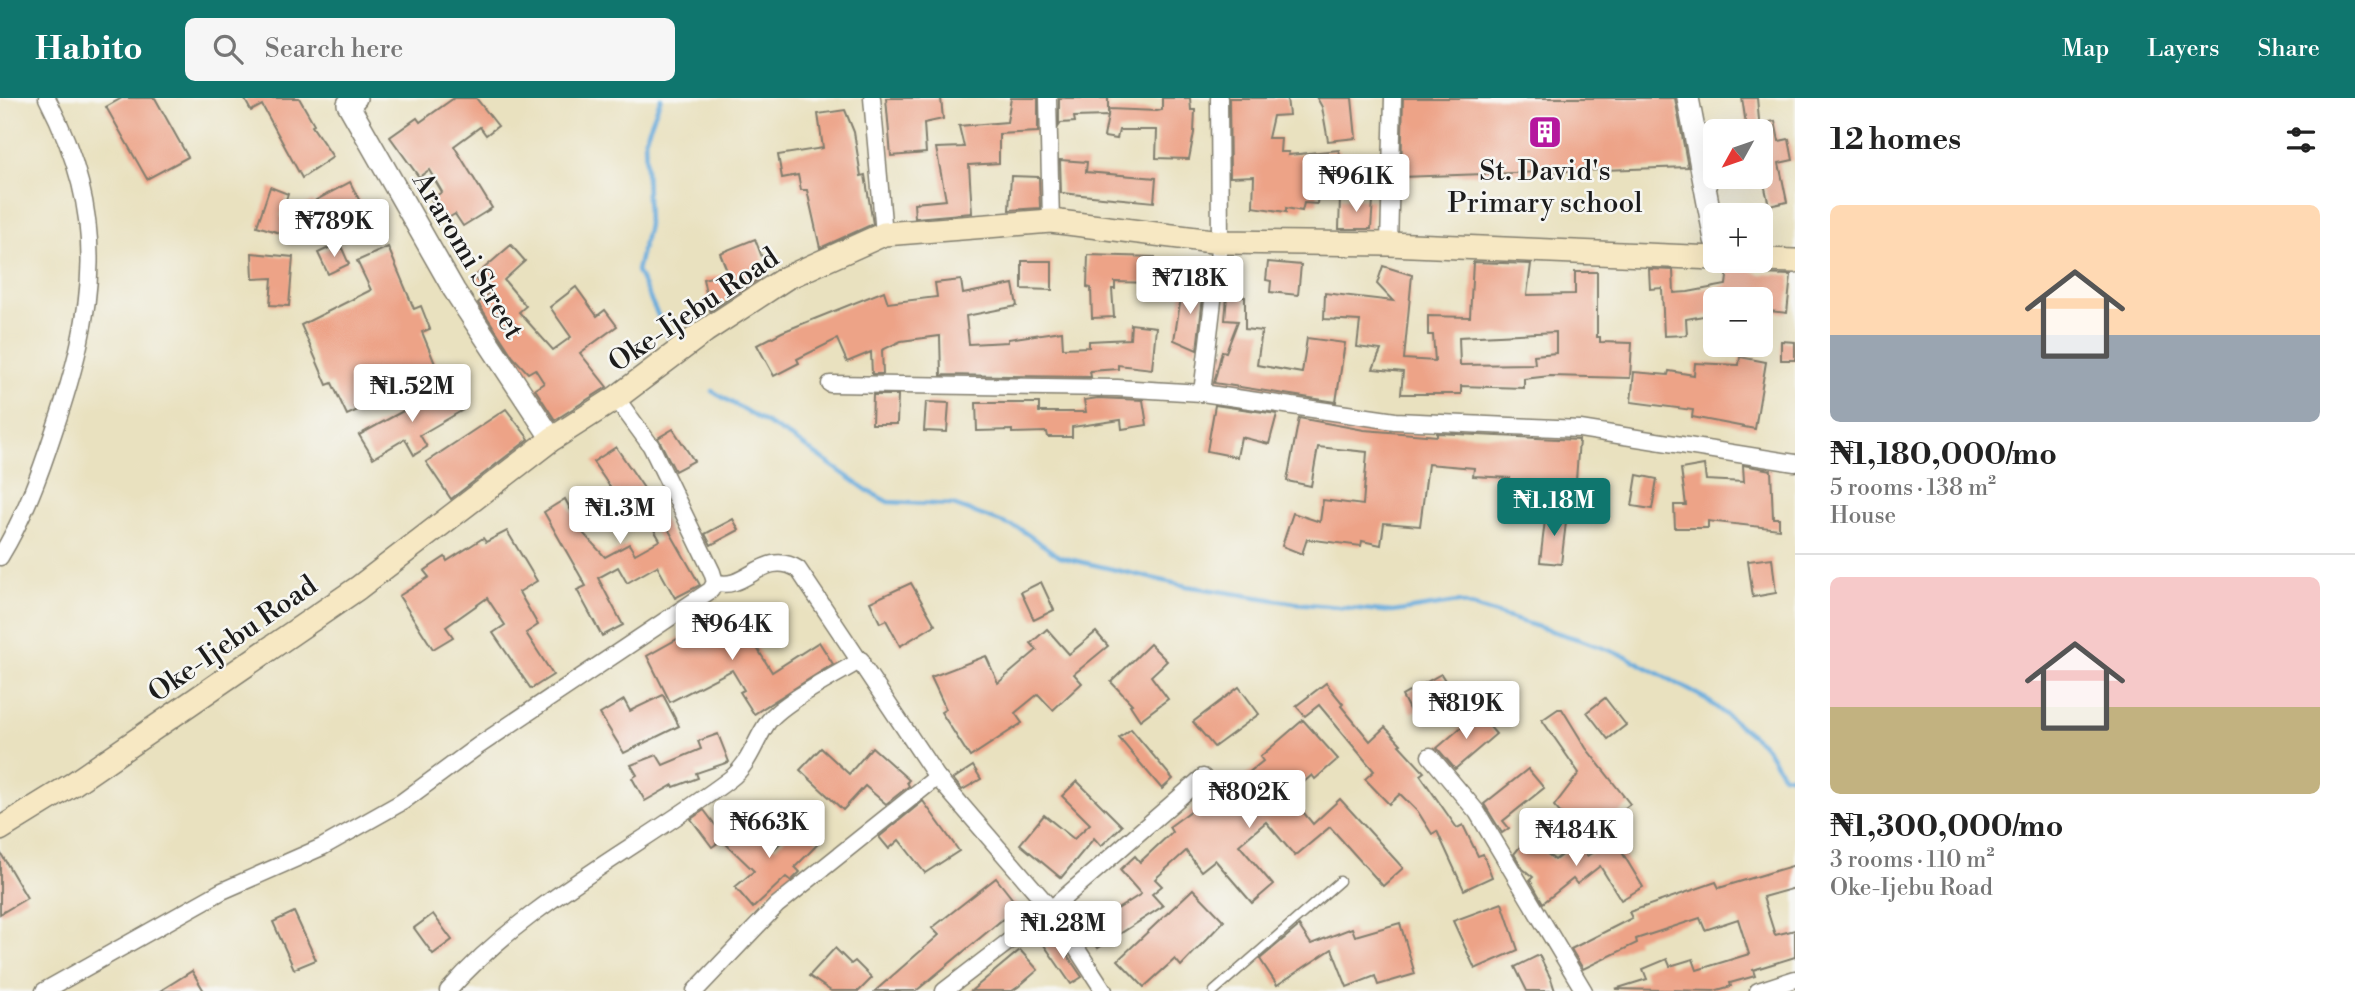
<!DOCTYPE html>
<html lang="en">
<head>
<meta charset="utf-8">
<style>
	:root { --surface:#fff; --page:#f6f6f6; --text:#222; --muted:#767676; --line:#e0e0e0; --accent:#0f766e }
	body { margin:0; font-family:"Libre Bodoni",serif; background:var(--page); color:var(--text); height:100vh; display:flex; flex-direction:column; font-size:26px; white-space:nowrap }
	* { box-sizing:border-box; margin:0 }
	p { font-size:23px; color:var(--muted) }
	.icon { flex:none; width:38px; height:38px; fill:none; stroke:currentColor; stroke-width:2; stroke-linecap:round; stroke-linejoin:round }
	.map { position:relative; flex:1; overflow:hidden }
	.panel { display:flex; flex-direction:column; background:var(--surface); width:560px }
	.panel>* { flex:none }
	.needle { width:46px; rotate:230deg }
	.buttons { position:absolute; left:1703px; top:21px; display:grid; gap:14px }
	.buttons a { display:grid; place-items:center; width:70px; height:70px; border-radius:10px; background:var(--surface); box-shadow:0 7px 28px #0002; font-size:35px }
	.price { position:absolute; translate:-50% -60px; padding:0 16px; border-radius:7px; background:#fff; color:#222; font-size:23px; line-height:46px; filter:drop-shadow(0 2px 4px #0008) }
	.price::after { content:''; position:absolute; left:50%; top:42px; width:21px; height:16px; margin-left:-10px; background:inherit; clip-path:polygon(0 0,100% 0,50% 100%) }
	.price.selected { background:var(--accent); color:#fff }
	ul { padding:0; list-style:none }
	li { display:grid; align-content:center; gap:14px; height:371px; padding:0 35px }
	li+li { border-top:2px solid var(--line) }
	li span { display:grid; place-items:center; height:217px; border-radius:10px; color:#555 }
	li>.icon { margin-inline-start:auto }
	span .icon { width:126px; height:126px; fill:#fffc; stroke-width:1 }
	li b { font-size:30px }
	h2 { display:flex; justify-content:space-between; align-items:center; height:84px; padding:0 35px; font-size:30px }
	header { display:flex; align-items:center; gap:42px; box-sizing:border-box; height:98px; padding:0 35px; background:var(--accent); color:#fff }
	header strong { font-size:33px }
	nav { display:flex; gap:38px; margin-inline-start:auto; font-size:24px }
	.search { width:490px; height:63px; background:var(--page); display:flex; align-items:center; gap:18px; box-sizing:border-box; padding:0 24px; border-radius:10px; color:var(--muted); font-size:26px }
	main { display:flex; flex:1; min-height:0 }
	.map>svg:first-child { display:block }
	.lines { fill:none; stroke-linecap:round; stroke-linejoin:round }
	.stream { stroke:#66abdc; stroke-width:4.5 }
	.building { fill:#eda387; fill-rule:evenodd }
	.service-casing { stroke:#827e6e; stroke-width:11 }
	.minor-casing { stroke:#827e6e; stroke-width:19 }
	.tertiary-casing { stroke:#827e6e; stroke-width:24 }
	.secondary-casing { stroke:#827e6e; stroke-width:26 }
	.service { stroke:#fff; stroke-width:8 }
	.minor { stroke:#fff; stroke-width:16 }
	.tertiary { stroke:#fff; stroke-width:21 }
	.secondary { stroke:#f7e8c3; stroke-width:23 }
	.labels { text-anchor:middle; stroke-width:5; stroke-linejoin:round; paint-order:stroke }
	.poi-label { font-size:28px; fill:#1c1c1c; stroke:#f6f6f2 }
	.street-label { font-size:28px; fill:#1c1c1c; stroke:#f6f6f2 }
</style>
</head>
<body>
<header>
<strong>Habito</strong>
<div class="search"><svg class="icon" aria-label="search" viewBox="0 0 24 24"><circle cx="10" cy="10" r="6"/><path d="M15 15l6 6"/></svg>Search here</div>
<nav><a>Map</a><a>Layers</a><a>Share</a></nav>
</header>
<main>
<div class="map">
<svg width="1795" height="893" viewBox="0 0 1795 893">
	<rect width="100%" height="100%" fill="#f6f6f2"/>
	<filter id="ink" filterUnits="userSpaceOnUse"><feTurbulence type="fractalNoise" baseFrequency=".0143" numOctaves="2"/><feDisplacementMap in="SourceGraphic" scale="14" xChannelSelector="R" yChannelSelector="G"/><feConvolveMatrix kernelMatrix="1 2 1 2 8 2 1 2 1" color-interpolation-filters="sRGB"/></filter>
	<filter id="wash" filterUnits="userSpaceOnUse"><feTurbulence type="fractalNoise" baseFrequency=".00686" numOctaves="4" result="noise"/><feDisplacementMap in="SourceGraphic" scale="28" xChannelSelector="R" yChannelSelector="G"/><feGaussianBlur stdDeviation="1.57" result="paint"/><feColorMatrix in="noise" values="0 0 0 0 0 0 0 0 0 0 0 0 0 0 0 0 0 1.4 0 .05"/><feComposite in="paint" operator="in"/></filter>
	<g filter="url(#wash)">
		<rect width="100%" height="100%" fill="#e9e1bf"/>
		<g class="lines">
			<!-- stream -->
			<g class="stream">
				<polyline points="661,0 645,41 648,127 637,173 673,249"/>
				<polyline points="712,293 797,343 868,393 888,404 953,407 1020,431 1060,459 1186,488 1295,505 1393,514 1458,504 1581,542 1627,559 1706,601 1765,648 1783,677 1795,679"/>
			</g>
		</g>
		<g id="blocks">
			<!-- building -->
			<g class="building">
				<polygon points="122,0 155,0 188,59 147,81 106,9"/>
				<polygon points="244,0 299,0 314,26 312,28 333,59 302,80 262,7 251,13"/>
				<polygon points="454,0 476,0 498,28 486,37 480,29 454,48 492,110 463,128 455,116 445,122 431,101 442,94 429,72 419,79 390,39 417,20 420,24"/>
				<polygon points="886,0 941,0 943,21 924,25 926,55 891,58"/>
				<polygon points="1011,0 1038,0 1038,34 999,36 999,65 969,67 972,115 915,120 914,105 946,102 936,50 964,49 959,28 1007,24"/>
				<polygon points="1059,0 1108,0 1108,17 1109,11 1157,13 1162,12 1162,0 1190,0 1191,12 1195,12 1194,35 1189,61 1156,60 1157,32 1119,32 1117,41 1104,39 1108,18 1074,19 1075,24 1061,25 1059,28"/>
				<polygon points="1229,0 1287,0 1289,17 1273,18 1268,40 1281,40 1280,54 1289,54 1288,57 1339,52 1345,80 1320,78 1317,106 1304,105 1302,113 1286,110 1286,114 1253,109 1254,78 1230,79"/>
				<polygon points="1317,0 1352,0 1356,40 1328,43 1322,9"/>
				<polygon points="1403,0 1675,0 1688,69 1401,79"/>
				<polygon points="1742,0 1757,0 1760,33 1747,33"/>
				<polygon points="845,12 854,34 861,78 865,77 873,126 820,150 807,92 801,92 798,77 782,80 778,57 823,50 818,16"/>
				<polygon points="1775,23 1779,43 1789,41 1793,62 1779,65 1787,104 1769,108 1760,67 1760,26"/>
				<polygon points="1060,62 1087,64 1086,74 1156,80 1154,104 1061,95"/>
				<polygon points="1011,78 1039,79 1040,110 1009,112"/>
				<polygon points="350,84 371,125 339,140 326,113 304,123 298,110 311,104 320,107 316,102"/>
				<polygon points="270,89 288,96 280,119 297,111 296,128 280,135 257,128"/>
				<polygon points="1340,100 1373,102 1371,131 1339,131"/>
				<polygon points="755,141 765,167 756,171 760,180 710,213 703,181 728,175 720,155"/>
				<polygon points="511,147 525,163 504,182 526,208 519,214 553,252 571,239 550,209 576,189 597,218 605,212 617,228 580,255 607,289 555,322 535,291 544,285 535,271 528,275 513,259 478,205 488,196 474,179"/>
				<polygon points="333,148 341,148 349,166 328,176 318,155"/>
				<polygon points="388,149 414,211 421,208 430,231 422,234 438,273 391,292 393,296 347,317 332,285 327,287 301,227 371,192 357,163"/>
				<polygon points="252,155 293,159 289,208 270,207 272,180 253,181"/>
				<polygon points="1088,157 1155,159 1154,185 1115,184 1115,191 1112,191 1114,219 1092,220 1091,190 1087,189"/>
				<polygon points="1022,163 1052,163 1052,192 1022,191"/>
				<polygon points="1729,163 1746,163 1752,173 1759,176 1791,177 1787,215 1760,212 1760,201 1715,201 1715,216 1686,221 1687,237 1664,238 1662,190 1650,191 1649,171 1673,172 1674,195 1688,194 1726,187"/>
				<polygon points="1268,164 1301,167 1298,197 1270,194 1271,183 1266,182"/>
				<path d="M1473,164L1531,166L1527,197L1575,196V174H1597V239H1600V244L1632,245L1630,280L1550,278L1524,281V290L1461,288V296H1401L1403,274L1373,271L1381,252L1357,249L1360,223L1324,221L1325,195L1393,203L1377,186L1383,168L1412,177L1404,261L1435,263L1433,237H1428V218L1470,219ZM1556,234V255L1534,257L1535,266L1460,267L1459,239Z"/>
				<polygon points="961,182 963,196 1013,186 1017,208 966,218 969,246 1008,244 1008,241 1062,233 1063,250 1089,249 1089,243 1130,241 1131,226 1156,229 1152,271 1118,267 1118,271 1090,273 1091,279 941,277 940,238 901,243 882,252 883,276 872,276 871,254 847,264 837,241 797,261 799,265 774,278 757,247 782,234 884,193 888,205 937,199 935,185"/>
				<polygon points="1183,187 1204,190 1197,252 1174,242"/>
				<polygon points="1227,198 1245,199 1245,231 1262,233 1257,267 1302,275 1307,240 1345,245 1336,304 1214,285 1222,253 1226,254 1238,223 1225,222"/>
				<polygon points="1781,243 1795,244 1795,262 1781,262"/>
				<polygon points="1740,259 1766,264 1755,331 1692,319 1693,312 1631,304 1634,274 1668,277 1669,273 1694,277 1695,265 1739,267"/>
				<polygon points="449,288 463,312 420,337 427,349 414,357 405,341 373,360 359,337"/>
				<polygon points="873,297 898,297 897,326 872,326"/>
				<polygon points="1098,300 1143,302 1147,327 1122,331 1121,322 1072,329 1072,339 1048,339 1047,334 1012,335 1012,332 977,333 976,305 1039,305 1039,314 1086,314 1084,302"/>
				<polygon points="926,304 949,305 947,334 924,333"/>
				<polygon points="1215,307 1277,316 1269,346 1241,339 1237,359 1207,353"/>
				<polygon points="506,311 529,341 451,401 426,364"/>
				<polygon points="1299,320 1364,332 1437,338 1437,335 1579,342 1575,395 1539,392 1539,388 1509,386 1510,380 1473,378 1474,370 1428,366 1420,428 1384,425 1381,447 1362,443 1361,448 1307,441 1302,456 1282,448 1293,415 1320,424 1323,402 1363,407 1367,354 1318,349 1311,388 1287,383"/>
				<polygon points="673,331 694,363 675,373 658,340"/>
				<polygon points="616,349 650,399 700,487 675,500 657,468 627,485 618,469 598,480 623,527 602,538 577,492 586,488 544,414 565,401 583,435 605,459 629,446 635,456 660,442 639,407 628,415 593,364"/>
				<polygon points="1704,367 1706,382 1744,384 1743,367 1771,372 1773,420 1779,420 1779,431 1708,423 1708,430 1675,430 1674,407 1686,407 1681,371"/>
				<polygon points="1637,377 1657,381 1652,411 1632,408"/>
				<polygon points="1546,414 1567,416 1561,466 1540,464"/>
				<polygon points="733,421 739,432 711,447 705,436"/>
				<polygon points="507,433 537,483 519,494 538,527 526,535 553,577 531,591 493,535 505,527 487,500 446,529 453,539 433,551 399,498 429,479 424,473 445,459 447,463 483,440 486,444"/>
				<polygon points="1772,460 1776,495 1753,499 1748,463"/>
				<polygon points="1041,484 1054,512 1034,522 1021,494"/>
				<polygon points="911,485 935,527 900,548 886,522 880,525 870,504"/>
				<polygon points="738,507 763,546 757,550 772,574 819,544 833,566 754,616 740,594 744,592 732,572 670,604 647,558"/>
				<polygon points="1047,531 1069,556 1096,534 1108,548 1074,576 1082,585 1053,612 1038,596 1015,615 1022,625 970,659 941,614 946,611 931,579 986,558 998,585 1037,552 1031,545"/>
				<polygon points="1150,546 1167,563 1151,578 1168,601 1140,622 1130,607 1132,606 1111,584"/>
				<polygon points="1441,576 1451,592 1411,615 1402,598"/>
				<polygon points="1326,585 1343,606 1341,608 1370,643 1385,629 1401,646 1399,647 1424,674 1420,677 1457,730 1463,727 1478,758 1483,756 1492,779 1464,792 1437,733 1432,736 1418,714 1400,696 1389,706 1365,681 1374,673 1319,607 1305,618 1296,608"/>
				<polygon points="1239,589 1259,616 1214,649 1193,624"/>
				<polygon points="663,597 679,628 624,655 600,616 624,602 630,613"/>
				<polygon points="1605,600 1626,627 1608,641 1587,614"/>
				<polygon points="1558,611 1562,611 1586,650 1630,706 1606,725 1600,718 1579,736 1554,708 1579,675 1542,622"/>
				<polygon points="1478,615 1496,636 1455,671 1437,650"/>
				<polygon points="1303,622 1338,661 1315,681 1312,677 1289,697 1313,726 1340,701 1403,770 1383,788 1330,729 1295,758 1266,724 1239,747 1273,787 1252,805 1215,762 1201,773 1186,753 1155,781 1162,788 1152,796 1163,808 1098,850 1086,831 1141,796 1120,772 1135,758 1140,764 1172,734 1169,729 1203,704 1202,702 1220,686 1226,693 1263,663 1260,659"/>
				<polygon points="1131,631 1173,681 1162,691 1119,640"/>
				<polygon points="718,636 729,664 696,675 698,680 674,689 673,687 645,703 632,680 637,677 631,667 657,657 663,667 701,651 698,643"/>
				<polygon points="872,649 909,682 907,684 909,688 886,706 865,688 843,712 800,672 821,650 849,676"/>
				<polygon points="973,668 981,681 962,692 953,681"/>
				<polygon points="1528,671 1544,690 1503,723 1509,730 1502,735 1484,706"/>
				<polygon points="1077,683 1122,728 1101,748 1094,740 1061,780 1020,746 1044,717 1074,741 1090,726 1062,698"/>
				<polygon points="923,703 959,753 925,775 899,742 889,751 879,739"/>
				<polygon points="704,712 725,740 712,749 691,721"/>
				<polygon points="749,724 775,750 800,726 819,745 795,769 800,774 791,783 786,779 753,810 735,789 754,773 727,747"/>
				<polygon points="1527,740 1555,762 1577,745 1587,758 1614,741 1643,789 1621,802 1600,768 1577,786 1573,781 1543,805 1530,782 1533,779 1523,771 1514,756"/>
				<polygon points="0,754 27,800 0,816"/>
				<polygon points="1795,767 1795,790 1763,799 1775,837 1795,832 1795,859 1753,872 1755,878 1730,885 1731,888 1714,893 1615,891 1647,881 1643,871 1667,861 1670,868 1693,861 1697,872 1749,856 1738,821 1705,832 1700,820 1636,841 1637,845 1583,871 1571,851 1632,820 1629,814 1716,784 1719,790"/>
				<polygon points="996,780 1025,817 1010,829 1003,821 916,893 875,893 939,837 932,830"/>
				<polygon points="1193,791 1224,823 1181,868 1175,861 1144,889 1118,862"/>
				<polygon points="1502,805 1518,852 1475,871 1453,823"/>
				<polygon points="294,814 316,862 294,871 273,824"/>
				<polygon points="433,816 452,842 433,856 414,830"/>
				<polygon points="1400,825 1415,876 1378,887 1375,878 1347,889 1332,851 1277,887 1260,861 1299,828 1311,846 1352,830 1355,838"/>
				<polygon points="1055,839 1082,879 1071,886 1044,847"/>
				<polygon points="835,850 851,866 855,863 872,880 859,893 831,893 809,878"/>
				<polygon points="1020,852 1038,872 1018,889 1012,893 971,893"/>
				<polygon points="1539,857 1551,881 1555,893 1527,893 1515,869"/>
				<polygon points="192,873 204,893 160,893"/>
			</g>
		</g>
	</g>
	<g filter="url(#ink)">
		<use href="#blocks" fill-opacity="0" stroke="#827e6e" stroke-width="2"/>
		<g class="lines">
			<!-- service casing -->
			<g class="service-casing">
				<polyline id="service" points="1214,893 1340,783"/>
			</g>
			<!-- minor casing -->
			<g class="minor-casing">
				<g id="minor">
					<polyline points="872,0 884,136"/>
					<polyline points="1048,0 1051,123"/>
					<polyline points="1389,146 1393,0"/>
					<polyline points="830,286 1117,290 1202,295 1395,323 1580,331 1795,365"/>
					<polyline points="1202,295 1220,144 1219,0"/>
					<path d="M0,459C24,420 40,376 54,333C96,209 109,120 47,0"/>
					<path d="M715,484C745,495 763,450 798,471L937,679L1051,811L1104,893"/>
					<polyline points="1430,658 1477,714 1584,893"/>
					<polyline points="44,893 222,793 322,749 402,704 478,648 711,492 715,484 712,474 651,348 616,300"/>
					<path d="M448,893C526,804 637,751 730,681C750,666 754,644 768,624C783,604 838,576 861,562"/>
					<polyline points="695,893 777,807 937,679"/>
					<polyline points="944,893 1051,811 1203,679"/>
					<polyline points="1758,893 1795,881"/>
				</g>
			</g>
			<!-- tertiary casing -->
			<g class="tertiary-casing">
				<g id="tertiary">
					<polyline points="356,0 348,6 454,192 552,341"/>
					<polyline points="1688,0 1715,142"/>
				</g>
			</g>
			<!-- secondary casing -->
			<g class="secondary-casing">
				<g id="secondary">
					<polyline points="1760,162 1795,163"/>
					<polyline points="0,731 73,686 358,490 552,341 616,300 705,233 786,180 884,136 1051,123 1220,144 1389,146 1715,160"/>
				</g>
			</g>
			<!-- service -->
			<use href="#service" class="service"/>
			<!-- minor -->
			<use href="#minor" class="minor"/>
			<!-- tertiary -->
			<use href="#tertiary" class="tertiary"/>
			<!-- secondary -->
			<use href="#secondary" class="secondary"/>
		</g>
	</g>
	<!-- icons -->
	<defs>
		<g id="building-square" transform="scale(1.75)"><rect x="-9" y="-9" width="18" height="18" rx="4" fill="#b5179e" stroke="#f6f6f2"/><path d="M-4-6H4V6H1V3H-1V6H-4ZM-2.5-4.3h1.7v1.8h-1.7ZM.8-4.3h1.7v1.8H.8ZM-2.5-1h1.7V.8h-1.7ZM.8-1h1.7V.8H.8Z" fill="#fff"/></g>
	</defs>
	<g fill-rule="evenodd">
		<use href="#building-square" x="1545" y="34"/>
	</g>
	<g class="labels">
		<!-- poi labels -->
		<g class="poi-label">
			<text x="1545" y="82">St. David's<tspan x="1545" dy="32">Primary school</tspan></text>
		</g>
		<!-- street labels -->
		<g class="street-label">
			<text transform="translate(469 157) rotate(59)" y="10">Araromi Street</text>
			<text transform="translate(693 211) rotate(-34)" y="10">Oke-Ijebu Road</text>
			<text transform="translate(232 540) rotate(-35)" y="10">Oke-Ijebu Road</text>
		</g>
	</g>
</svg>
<div class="buttons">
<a><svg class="needle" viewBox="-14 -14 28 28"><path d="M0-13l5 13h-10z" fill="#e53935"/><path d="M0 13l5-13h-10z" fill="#767676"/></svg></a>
<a>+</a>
<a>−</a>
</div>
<b class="price" style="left:1356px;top:116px">₦961K</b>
<b class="price" style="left:334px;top:161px">₦789K</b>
<b class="price" style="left:1190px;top:218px">₦718K</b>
<b class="price" style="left:412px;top:326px">₦1.52M</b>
<b class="price selected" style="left:1554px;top:440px">₦1.18M</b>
<b class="price" style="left:620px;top:448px">₦1.3M</b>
<b class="price" style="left:732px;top:564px">₦964K</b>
<b class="price" style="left:1466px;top:643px">₦819K</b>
<b class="price" style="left:1249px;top:732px">₦802K</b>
<b class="price" style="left:769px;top:762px">₦663K</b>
<b class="price" style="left:1576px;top:770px">₦484K</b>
<b class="price" style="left:1063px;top:863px">₦1.28M</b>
</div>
<section class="panel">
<h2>12 homes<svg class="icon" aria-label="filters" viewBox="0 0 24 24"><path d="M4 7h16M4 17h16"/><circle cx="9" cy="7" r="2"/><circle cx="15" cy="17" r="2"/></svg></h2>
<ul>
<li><span style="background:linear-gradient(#ffd9b3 60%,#9aa5b1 0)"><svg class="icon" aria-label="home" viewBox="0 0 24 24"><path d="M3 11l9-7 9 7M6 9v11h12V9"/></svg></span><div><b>₦1,180,000/mo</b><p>5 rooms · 138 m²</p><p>House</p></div></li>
<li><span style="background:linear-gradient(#f6c9c9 60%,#c2b280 0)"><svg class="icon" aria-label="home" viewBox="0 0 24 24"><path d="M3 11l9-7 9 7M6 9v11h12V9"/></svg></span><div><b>₦1,300,000/mo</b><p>3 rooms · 110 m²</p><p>Oke-Ijebu Road</p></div></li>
</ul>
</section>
</main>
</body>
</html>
